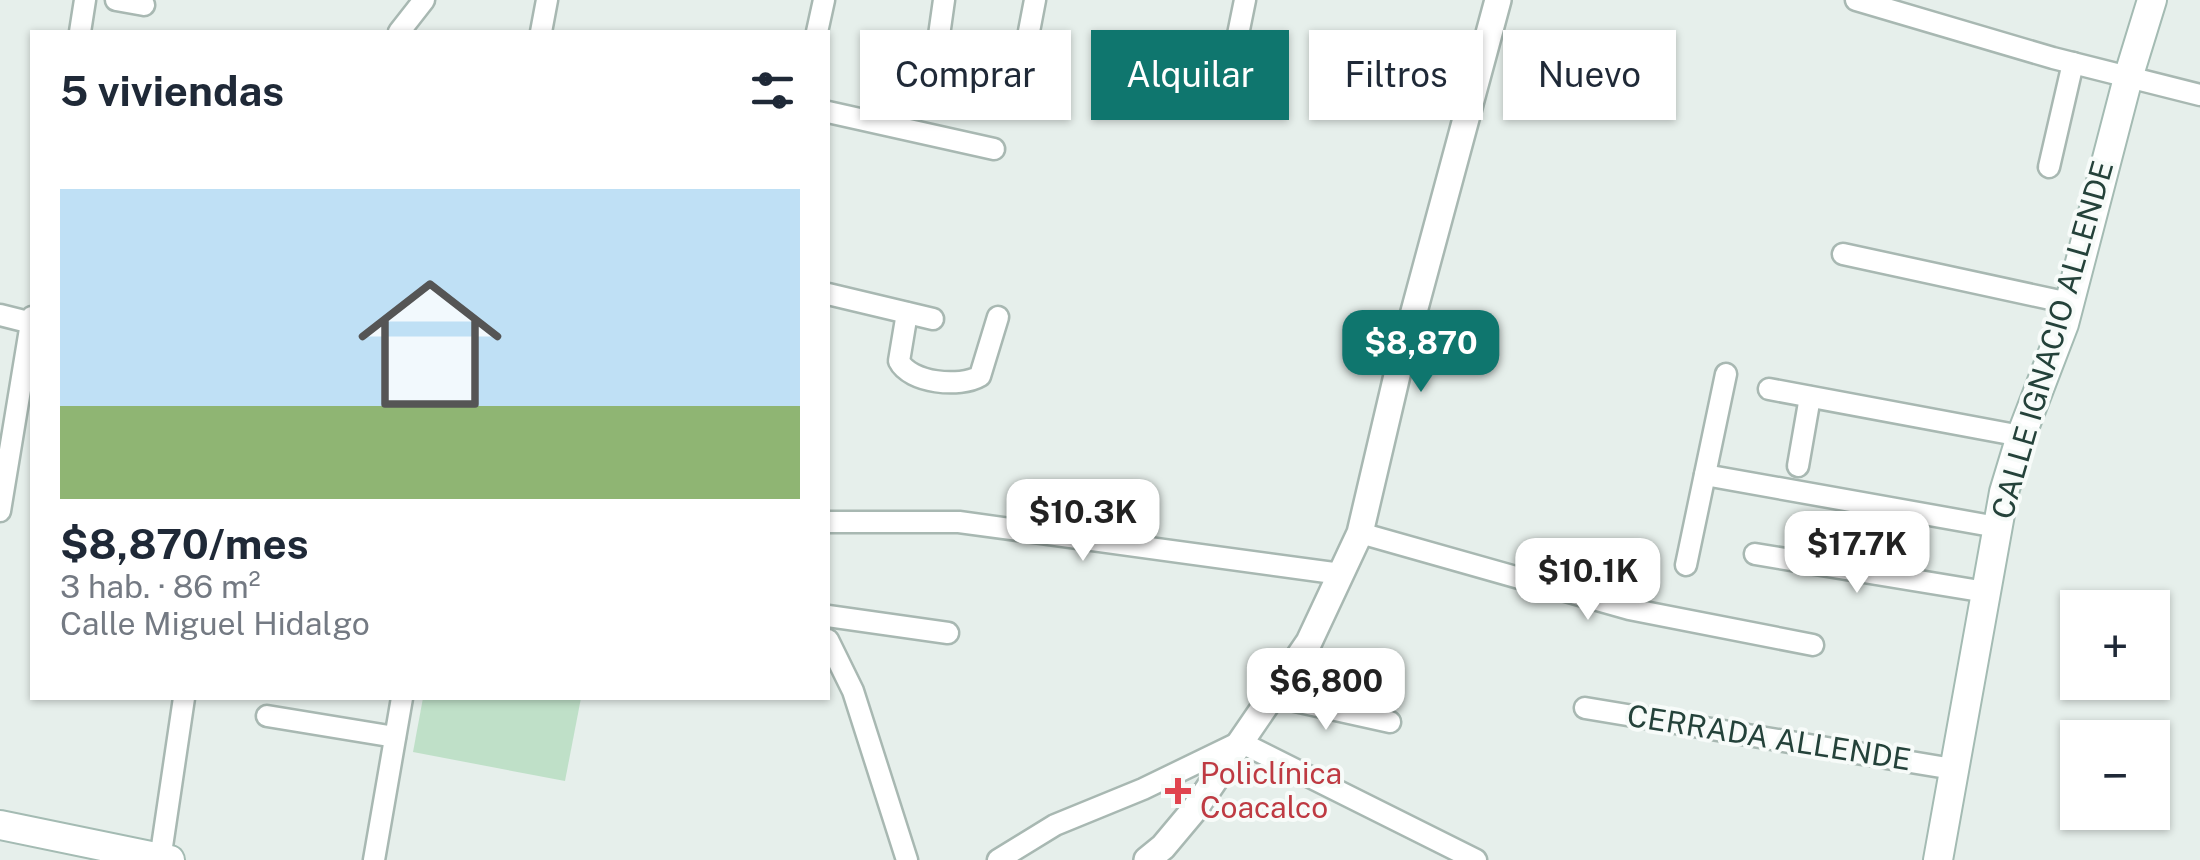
<!DOCTYPE html>
<html lang="es">
<head>
<meta charset="utf-8">
<style>
	:root { --surface:#fff; --page:#f2f2f3; --text:#1f2937; --muted:#747a83; --line:#e0e1e3; --accent:#0f766e }
	body { margin:0; font-family:"Public Sans",sans-serif; background:var(--page); color:var(--text); height:100vh; display:flex; flex-direction:column; font-size:38px; white-space:nowrap }
	* { box-sizing:border-box; margin:0 }
	p { font-size:32px; color:var(--muted) }
	.icon { flex:none; width:55px; height:55px; fill:none; stroke:currentColor; stroke-width:2; stroke-linecap:round; stroke-linejoin:round }
	.map { position:relative; flex:1; overflow:hidden }
	.panel { position:absolute; left:30px; top:30px; width:800px; height:670px; display:flex; flex-direction:column; background:var(--surface); border-radius:0px; box-shadow:0 2px 8px #0004 }
	.panel>* { flex:none }
	.guide { position:absolute; left:860px; top:30px; width:950px; height:90px; display:flex; gap:20px }
	.controls { position:absolute; left:2060px; top:590px; display:grid; gap:20px }
	.controls a { display:grid; place-items:center; width:110px; height:110px; border-radius:0px; background:var(--surface); box-shadow:0 2px 8px #0004; font-size:50px }
	.price { position:absolute; translate:-50% -85px; padding:0 22px; border-radius:20px; background:#fff; color:#222; font-size:32px; line-height:65px; filter:drop-shadow(0 2px 5px #0008) }
	.price::after { content:''; position:absolute; left:50%; top:60px; width:30px; height:22px; margin-left:-15px; background:inherit; clip-path:polygon(0 0,100% 0,50% 100%) }
	.price.on { background:var(--accent); color:#fff }
	ul { padding:0; list-style:none }
	li { display:grid; align-content:center; gap:20px; height:530px; padding:0 30px }
	li+li { border-top:2px solid var(--line) }
	li span { display:grid; place-items:center; height:310px; border-radius:0px; color:#555 }
	li>.icon { margin-inline-start:auto }
	span .icon { width:180px; height:180px; fill:#fffc; stroke-width:1 }
	li b { font-size:42px }
	h2 { display:flex; justify-content:space-between; align-items:center; height:120px; padding:0 30px; font-size:42px }
	.chip { padding:0 35px; border-radius:0px; background:var(--surface); box-shadow:0 2px 8px #0004; font-size:35px; line-height:90px }
	.chip.on { background:var(--accent); color:#fff }
	.map>svg:first-child { display:block }
	.green { fill:#bfe0c8 }
	.lines { fill:none; stroke-linecap:round; stroke-linejoin:round }
	.minor-casing { stroke:#a8b8b2; stroke-width:25 }
	.tertiary-casing { stroke:#a8b8b2; stroke-width:30 }
	.secondary-casing { stroke:#a4bbb3; stroke-width:32 }
	.minor { stroke:#fff; stroke-width:20 }
	.tertiary { stroke:#fff; stroke-width:25 }
	.secondary { stroke:#fff; stroke-width:28 }
	.health-dot { fill:#e0444e; stroke:#f7fbf9; stroke-width:4 }
	.labels { text-anchor:middle; stroke-width:8; stroke-linejoin:round; paint-order:stroke }
	.street-label { font-size:30px; fill:#24423a; stroke:#f7fbf9 }
	.health-label { font-size:30px; fill:#be3a42; stroke:#f7fbf9; text-anchor:start }
</style>
</head>
<body>
<div class="map">
<svg width="2200" height="860" viewBox="0 0 2200 860">
	<rect width="100%" height="100%" fill="#e6efeb"/>
	<!-- green -->
	<polygon class="green" points="423,698 581,698 565,781 413,752"/>
	<g class="lines">
		<!-- minor casing -->
		<g class="minor-casing">
			<g id="minor">
				<polyline points="116,0 144,5"/>
				<polyline points="1856,0 2053,58 2200,95"/>
				<polyline points="80,32 85,0"/>
				<polyline points="399,32 424,0"/>
				<polyline points="541,32 547,0"/>
				<polyline points="817,32 824,0"/>
				<polyline points="1232,64 1245,0"/>
				<polyline points="934,71 944,0"/>
				<polyline points="1018,89 1035,0"/>
				<polyline points="828,112 994,149"/>
				<polyline points="2049,167 2073,63"/>
				<polyline points="1843,254 2069,303"/>
				<polyline points="828,294 933,319"/>
				<path d="M907,313L899,361C910,383 960,388 980,376L998,317"/>
				<polyline points="0,315 32,323"/>
				<polyline points="1769,389 2021,436"/>
				<polyline points="1798,466 1810,397"/>
				<polyline points="1705,475 1997,527"/>
				<polyline points="0,511 32,317"/>
				<polyline points="828,522 959,522 1341,574"/>
				<polyline points="1360,533 1629,609 1813,645"/>
				<polyline points="1755,554 1986,592"/>
				<polyline points="1686,565 1726,374"/>
				<polyline points="828,616 948,633"/>
				<polyline points="828,640 853,691 907,860"/>
				<polyline points="1272,696 1390,722"/>
				<polyline points="1585,708 1953,769"/>
				<polyline points="267,716 395,737"/>
				<polyline points="160,860 184,698"/>
				<polyline points="374,860 402,698"/>
				<polyline points="998,860 1055,825 1143,789 1240,742 1476,860"/>
			</g>
		</g>
		<!-- tertiary casing -->
		<g class="tertiary-casing">
			<polyline id="tertiary" points="1147,860 1163,847 1194,810 1309,642 1360,533 1398,371 1498,0"/>
		</g>
		<!-- secondary casing -->
		<g class="secondary-casing">
			<g id="secondary">
				<polyline points="0,825 170,860"/>
				<polyline points="1938,860 2004,492 2021,436 2064,324 2128,78 2152,0"/>
			</g>
		</g>
		<!-- minor -->
		<use href="#minor" class="minor"/>
		<!-- tertiary -->
		<use href="#tertiary" class="tertiary"/>
		<!-- secondary -->
		<use href="#secondary" class="secondary"/>
	</g>
	<!-- markers -->
	<path class="health-dot" d="M1173 776h10v10h10v10h-10v10h-10v-10h-10v-10h10z"/>
	<g class="labels">
		<!-- street labels -->
		<g class="street-label">
			<text transform="translate(2053 340) rotate(-74)" y="10">CALLE IGNACIO ALLENDE</text>
			<text transform="translate(1769 738) rotate(9)" y="10">CERRADA ALLENDE</text>
		</g>
		<!-- health labels -->
		<g class="health-label">
			<text x="1200" y="784">Policlínica<tspan x="1200" dy="34">Coacalco</tspan></text>
		</g>
	</g>
</svg>
<div class="controls">
<a>+</a>
<a>−</a>
</div>
<b class="price on" style="left:1421px;top:395px">$8,870</b>
<b class="price" style="left:1083px;top:564px">$10.3K</b>
<b class="price" style="left:1857px;top:596px">$17.7K</b>
<b class="price" style="left:1588px;top:623px">$10.1K</b>
<b class="price" style="left:1326px;top:733px">$6,800</b>
<div class="guide">
<a class="chip">Comprar</a>
<a class="chip on">Alquilar</a>
<a class="chip">Filtros</a>
<a class="chip">Nuevo</a>
</div>
<section class="panel">
<h2>5 viviendas<svg class="icon" aria-label="filters" viewBox="0 0 24 24"><path d="M4 7h16M4 17h16"/><circle cx="9" cy="7" r="2"/><circle cx="15" cy="17" r="2"/></svg></h2>
<ul>
<li><span style="background:linear-gradient(#bfe0f5 70%,#8fb573 0)"><svg class="icon" aria-label="home" viewBox="0 0 24 24"><path d="M3 11l9-7 9 7M6 9v11h12V9"/></svg></span><div><b>$8,870/mes</b><p>3 hab. · 86 m²</p><p>Calle Miguel Hidalgo</p></div></li>
</ul>
</section>
</div>
</body>
</html>
